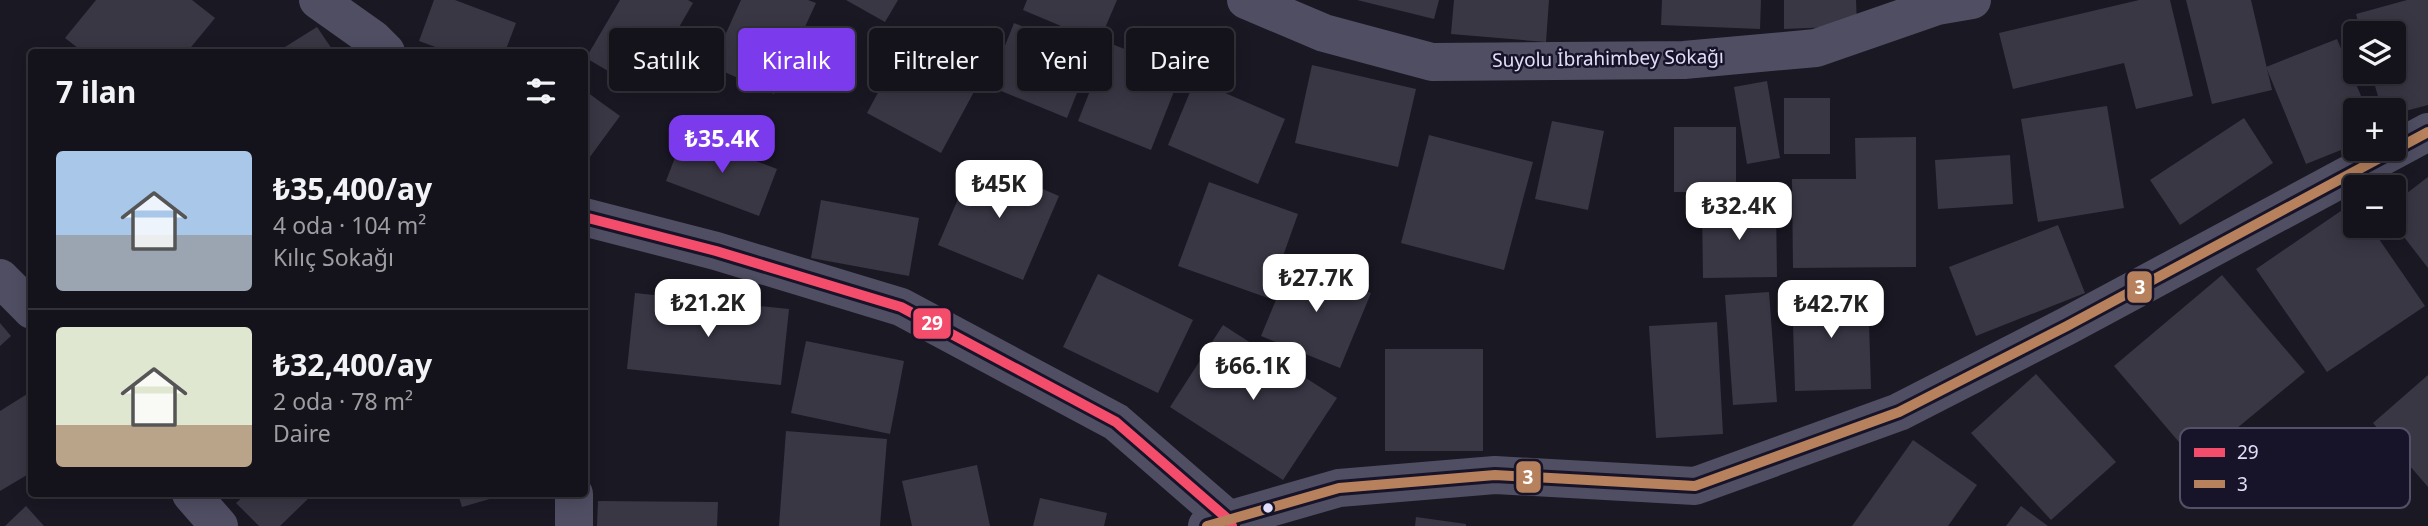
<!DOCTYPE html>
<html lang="tr">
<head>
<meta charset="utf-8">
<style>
	:root { --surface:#14121a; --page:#1d1b23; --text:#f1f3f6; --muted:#9d9ea2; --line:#333239; --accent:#7c3aed }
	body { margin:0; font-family:"Noto Sans",sans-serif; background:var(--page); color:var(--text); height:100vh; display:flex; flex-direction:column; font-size:26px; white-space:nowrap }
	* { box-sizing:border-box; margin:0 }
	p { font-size:23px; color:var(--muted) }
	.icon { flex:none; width:38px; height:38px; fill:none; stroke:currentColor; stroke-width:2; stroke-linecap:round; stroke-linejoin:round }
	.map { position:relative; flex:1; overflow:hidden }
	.details { position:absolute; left:28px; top:49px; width:560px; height:448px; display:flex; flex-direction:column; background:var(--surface); border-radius:7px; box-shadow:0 4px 18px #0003,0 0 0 2px var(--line) }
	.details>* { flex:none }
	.banner { position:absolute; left:609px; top:28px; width:665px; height:63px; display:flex; gap:14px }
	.buttons { position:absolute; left:2343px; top:21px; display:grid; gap:14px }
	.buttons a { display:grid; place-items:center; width:63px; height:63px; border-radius:7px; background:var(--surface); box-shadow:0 4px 18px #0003,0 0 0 2px var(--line); font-size:35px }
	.price { position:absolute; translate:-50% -60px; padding:0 16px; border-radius:14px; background:#fff; color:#222; font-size:23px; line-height:46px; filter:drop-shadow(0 2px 4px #0008) }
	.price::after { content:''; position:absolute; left:50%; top:42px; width:21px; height:16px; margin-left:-10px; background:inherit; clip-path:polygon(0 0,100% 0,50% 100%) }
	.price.current { background:var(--accent); color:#fff }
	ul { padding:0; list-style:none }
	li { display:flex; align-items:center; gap:21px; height:175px; padding:0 28px }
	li+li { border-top:2px solid var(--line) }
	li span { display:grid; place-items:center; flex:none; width:196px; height:140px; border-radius:7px; color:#555 }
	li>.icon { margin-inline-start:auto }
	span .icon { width:84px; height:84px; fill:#fffc; stroke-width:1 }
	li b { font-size:30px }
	h2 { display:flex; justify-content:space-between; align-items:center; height:84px; padding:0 28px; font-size:30px }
	.chip { padding:0 24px; border-radius:7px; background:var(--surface); box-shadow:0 4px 18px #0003,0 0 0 2px var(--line); font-size:24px; line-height:63px }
	.chip.current { background:var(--accent); color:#fff }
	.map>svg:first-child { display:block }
	.building { fill:#393744 }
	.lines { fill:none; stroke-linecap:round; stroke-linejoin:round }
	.street { stroke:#504e63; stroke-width:38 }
	.bus-1-casing { stroke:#171328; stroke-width:16 }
	.bus-2-casing { stroke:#171328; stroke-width:16 }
	.bus-1 { stroke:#f44d6c; stroke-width:10 }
	.bus-2 { stroke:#b6815c; stroke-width:10 }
	.bus-dot { fill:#e1defb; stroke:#171328; stroke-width:2.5 }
	.labels { text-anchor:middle; stroke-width:5; stroke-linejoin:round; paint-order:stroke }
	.street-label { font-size:19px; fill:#e1defb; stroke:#171328 }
	.key { fill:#171328; stroke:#545067; stroke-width:2 }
	.key-label { font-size:19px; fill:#e1defb }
	.line-badge { stroke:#171328; stroke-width:2.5 }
	.badge-label { font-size:19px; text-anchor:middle; font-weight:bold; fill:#fff }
</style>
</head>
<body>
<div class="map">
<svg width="2428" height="526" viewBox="0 0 2428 526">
	<rect width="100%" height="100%" fill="#1a1823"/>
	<!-- building -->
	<g class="building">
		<polygon points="96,0 192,0 215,18 187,52 83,52 65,38"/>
		<polygon points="434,0 455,0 516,23 505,52 449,52 419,41"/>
		<polygon points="620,0 688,0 693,3 642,91 586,58"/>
		<polygon points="741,0 808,0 816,3 774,94 711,66"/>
		<polygon points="846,0 898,0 885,22"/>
		<polygon points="1027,0 1117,0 1099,42 1023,10"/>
		<polygon points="1357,0 1439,0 1434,19"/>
		<polygon points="1454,0 1549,0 1546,42 1451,34"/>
		<polygon points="1662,0 1761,0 1760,29 1661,25"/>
		<polygon points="1784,0 1856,0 1857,26 1784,29"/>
		<polygon points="2139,0 2170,0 2193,96 2136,109 2124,63 2013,89 1999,33"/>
		<polygon points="2186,0 2251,0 2272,90 2212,104"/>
		<polygon points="2407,0 2428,0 2428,105 2394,114 2394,110 2382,110 2371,72 2394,72 2394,33 2361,33 2356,14"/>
		<polygon points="1014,23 1092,55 1067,118 989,86"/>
		<polygon points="317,27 334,52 277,52"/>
		<polygon points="2337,39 2367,110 2356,110 2356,144 2306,164 2266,67"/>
		<polygon points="1109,43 1182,71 1151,150 1078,121"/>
		<polygon points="902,48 976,88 941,153 867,113"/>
		<polygon points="1312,65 1416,89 1398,167 1295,143"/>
		<polygon points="1195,80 1285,119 1258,184 1168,145"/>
		<polygon points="1767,81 1780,158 1747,164 1734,87"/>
		<polygon points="584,90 620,116 584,165"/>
		<rect x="1784" y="98" width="46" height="56"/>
		<polygon points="2107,106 2124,208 2038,222 2021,119"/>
		<polygon points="2244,118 2273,163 2180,225 2150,180"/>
		<polygon points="1552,121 1604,131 1588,210 1535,199"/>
		<rect x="1674" y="127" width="62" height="65"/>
		<polygon points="684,134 777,169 759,216 666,181"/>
		<polygon points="1429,135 1533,162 1504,270 1401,243"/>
		<polygon points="1916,137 1916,267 1793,268 1792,179 1856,179 1855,138"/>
		<polygon points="2010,155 2013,204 1938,209 1935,160"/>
		<polygon points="975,160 1059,196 1023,280 938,245"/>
		<polygon points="2428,177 2428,268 2394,224 2394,203"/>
		<polygon points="1209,182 1298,214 1268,298 1178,266"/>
		<polygon points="821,200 919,218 909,276 811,258"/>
		<polygon points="2354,202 2356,226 2370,226 2425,306 2327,372 2256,269"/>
		<polygon points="1702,207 1776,207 1777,277 1703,278"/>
		<polygon points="2058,225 2085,293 1976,336 1949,267"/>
		<polygon points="1292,261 1371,293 1340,368 1261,336"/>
		<polygon points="1098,274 1193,320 1158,393 1063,347"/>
		<polygon points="2222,275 2305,372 2196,462 2114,366"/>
		<polygon points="1868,290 1871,389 1795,391 1792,291"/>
		<polygon points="1769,292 1777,402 1733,405 1725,295"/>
		<polygon points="635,293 789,309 781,385 627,369"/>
		<polygon points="1717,322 1723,434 1656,438 1649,326"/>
		<polygon points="0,323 11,336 0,346"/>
		<polygon points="1223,325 1337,398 1283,480 1170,407"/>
		<polygon points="806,341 904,361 890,434 791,413"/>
		<rect x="1385" y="349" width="98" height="102"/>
		<polygon points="2036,374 2116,462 2051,520 1971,433"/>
		<polygon points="2428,375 2428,487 2373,423"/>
		<polygon points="32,391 32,472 0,491 0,411"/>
		<polygon points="786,431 887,439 880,526 779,526"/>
		<polygon points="1913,440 1977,485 1948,526 1852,526"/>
		<polygon points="977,465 990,526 912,526 902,481"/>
		<polygon points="246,494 313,494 280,526 259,526 236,503"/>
		<polygon points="458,494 507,494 462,507"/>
		<polygon points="1040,498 1107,513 1104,526 1033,526"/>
		<polygon points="598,501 718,502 717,526 597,526"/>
		<polygon points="26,506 44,526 5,526"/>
		<polygon points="2021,506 2048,526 2006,526"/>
		<polygon points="1416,517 1466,524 1466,526 1415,526"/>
	</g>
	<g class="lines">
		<!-- street -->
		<g class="street">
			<polyline points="318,0 373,39 386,52"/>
			<polyline points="1246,0 1324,33 1432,62 1684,60 1816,48 1937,6 1972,0"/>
			<polyline points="584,217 716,251 901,307 1116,422 1229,520 1232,526"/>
			<polyline points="0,278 32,310"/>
			<polyline points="191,494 219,526"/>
			<polyline points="574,526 574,494"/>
			<polyline points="1207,526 1339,488 1495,475 1695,486 1899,412 2067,326 2428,132"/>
		</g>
		<!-- bus-1 casing -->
		<g class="bus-1-casing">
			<polyline id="bus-1" points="584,217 716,251 901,307 1116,422 1229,520 1232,526"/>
		</g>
		<!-- bus-2 casing -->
		<g class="bus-2-casing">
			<polyline id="bus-2" points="1207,526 1339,488 1495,475 1695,486 1899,412 2067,326 2428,132"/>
		</g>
		<!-- bus-1 -->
		<use href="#bus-1" class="bus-1"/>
		<!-- bus-2 -->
		<use href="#bus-2" class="bus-2"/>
	</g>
	<!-- markers -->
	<circle class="bus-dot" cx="1268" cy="508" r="6"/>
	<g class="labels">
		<!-- street labels -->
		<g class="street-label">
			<text transform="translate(1608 58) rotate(-1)" y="7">Suyolu İbrahimbey Sokağı</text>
		</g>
	</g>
	<!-- legend -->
	<rect x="2180" y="428" width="230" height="80" rx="10" class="key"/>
	<rect x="2194" y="448" width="31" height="9" fill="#f44d6c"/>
	<rect x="2194" y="480" width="31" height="8" fill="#b6815c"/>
	<g class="key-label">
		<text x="2237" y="459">29</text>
		<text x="2237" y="491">3</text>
	</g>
	<g class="line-badge">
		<rect x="2126" y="270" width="27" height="34" rx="7" fill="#b6815c"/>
		<rect x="912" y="307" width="40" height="33" rx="7" fill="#f44d6c"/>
		<rect x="1515" y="460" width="27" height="34" rx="7" fill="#b6815c"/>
	</g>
	<g class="badge-label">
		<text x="2140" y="294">3</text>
		<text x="932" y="330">29</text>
		<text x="1528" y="484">3</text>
	</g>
</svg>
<div class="buttons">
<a><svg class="icon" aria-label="layers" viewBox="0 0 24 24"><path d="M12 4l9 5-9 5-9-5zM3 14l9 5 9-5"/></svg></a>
<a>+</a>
<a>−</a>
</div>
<b class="price current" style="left:722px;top:175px">₺35.4K</b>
<b class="price" style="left:999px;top:220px">₺45K</b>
<b class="price" style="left:1739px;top:242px">₺32.4K</b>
<b class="price" style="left:1316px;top:314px">₺27.7K</b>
<b class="price" style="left:708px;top:339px">₺21.2K</b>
<b class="price" style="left:1831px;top:340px">₺42.7K</b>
<b class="price" style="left:1253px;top:402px">₺66.1K</b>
<div class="banner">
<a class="chip">Satılık</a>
<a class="chip current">Kiralık</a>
<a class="chip">Filtreler</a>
<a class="chip">Yeni</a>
<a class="chip">Daire</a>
</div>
<section class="details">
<h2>7 ilan<svg class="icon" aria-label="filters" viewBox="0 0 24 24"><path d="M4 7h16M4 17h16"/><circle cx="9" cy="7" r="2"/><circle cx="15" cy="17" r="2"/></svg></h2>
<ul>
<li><span style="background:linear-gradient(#a9c7e8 60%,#9aa5b1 0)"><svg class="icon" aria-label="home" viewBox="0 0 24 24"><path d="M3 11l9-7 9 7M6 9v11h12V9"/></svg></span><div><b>₺35,400/ay</b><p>4 oda · 104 m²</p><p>Kılıç Sokağı</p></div></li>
<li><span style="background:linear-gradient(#dfe7d0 70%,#b9a48a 0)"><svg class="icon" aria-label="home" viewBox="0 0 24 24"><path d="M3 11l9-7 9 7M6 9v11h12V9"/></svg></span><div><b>₺32,400/ay</b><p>2 oda · 78 m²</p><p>Daire</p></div></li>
</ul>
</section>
</div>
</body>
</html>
